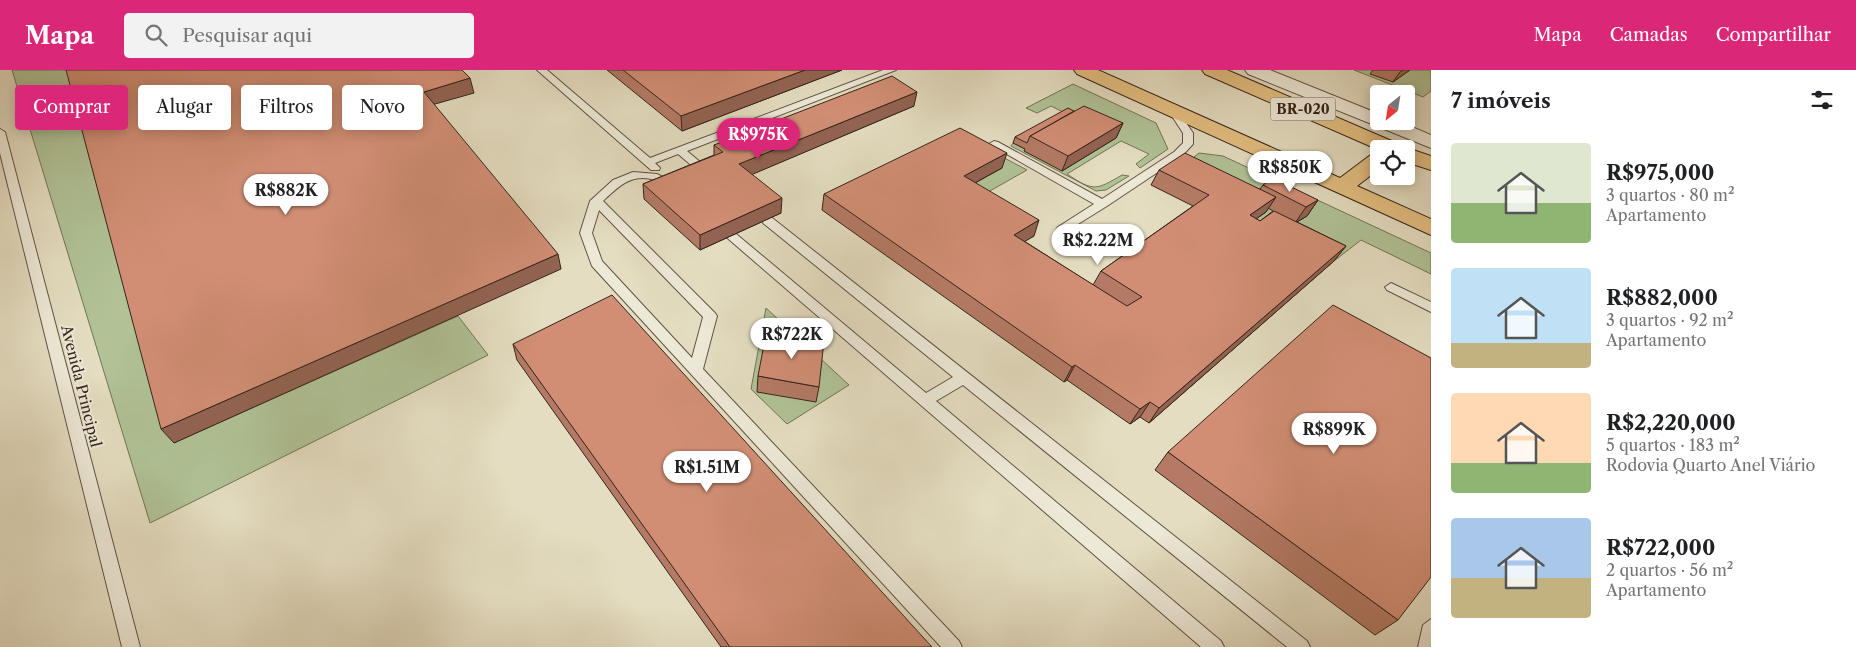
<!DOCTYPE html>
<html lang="pt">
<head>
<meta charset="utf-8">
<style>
	:root { --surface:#fff; --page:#f2f2f2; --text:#202124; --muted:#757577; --accent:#db2777 }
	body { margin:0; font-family:"Libre Caslon Text",serif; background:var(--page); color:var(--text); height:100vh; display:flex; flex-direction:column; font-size:19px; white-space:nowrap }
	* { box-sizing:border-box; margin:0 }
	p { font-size:16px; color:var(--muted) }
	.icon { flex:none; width:28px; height:28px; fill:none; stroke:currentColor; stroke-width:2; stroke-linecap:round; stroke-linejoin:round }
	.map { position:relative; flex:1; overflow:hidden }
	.details { display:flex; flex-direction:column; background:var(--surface); width:425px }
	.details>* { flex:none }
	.guide { position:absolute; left:15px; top:15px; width:475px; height:45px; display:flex; gap:10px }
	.needle { width:32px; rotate:210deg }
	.fabs { position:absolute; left:1370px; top:15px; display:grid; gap:10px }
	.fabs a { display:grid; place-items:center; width:45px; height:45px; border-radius:5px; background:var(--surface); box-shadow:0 2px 12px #0003; font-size:25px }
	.price { position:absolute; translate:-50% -42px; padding:0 11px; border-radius:18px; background:#fff; color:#222; font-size:16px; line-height:32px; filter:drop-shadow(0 1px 2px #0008) }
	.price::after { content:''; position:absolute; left:50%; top:30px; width:15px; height:11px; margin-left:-8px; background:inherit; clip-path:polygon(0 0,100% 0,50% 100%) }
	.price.on { background:var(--accent); color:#fff }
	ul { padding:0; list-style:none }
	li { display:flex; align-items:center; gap:15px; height:125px; padding:0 20px }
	li span { display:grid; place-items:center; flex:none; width:140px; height:100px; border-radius:5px; color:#555 }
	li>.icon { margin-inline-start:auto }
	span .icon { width:60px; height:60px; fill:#fffc; stroke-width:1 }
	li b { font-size:21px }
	h2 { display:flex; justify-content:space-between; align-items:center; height:60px; padding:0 20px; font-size:21px }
	.tag { padding:0 18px; border-radius:5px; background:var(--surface); box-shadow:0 2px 12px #0003; font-size:18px; line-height:45px }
	.tag.on { background:var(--accent); color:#fff }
	header { display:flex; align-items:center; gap:30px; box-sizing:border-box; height:70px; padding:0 25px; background:var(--accent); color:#fff }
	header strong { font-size:24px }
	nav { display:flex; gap:28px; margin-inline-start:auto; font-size:18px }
	.search { width:350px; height:45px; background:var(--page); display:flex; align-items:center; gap:12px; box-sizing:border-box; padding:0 18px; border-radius:5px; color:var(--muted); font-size:19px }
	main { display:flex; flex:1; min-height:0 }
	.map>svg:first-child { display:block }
	.green { fill:#b0c296; stroke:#737358 }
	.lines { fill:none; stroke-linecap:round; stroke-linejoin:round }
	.service-casing { stroke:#625244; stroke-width:2 }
	.minor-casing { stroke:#625244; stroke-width:2 }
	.trunk-casing { stroke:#36241b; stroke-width:2 }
	.service { fill:#ede9d7; fill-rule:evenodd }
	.minor { fill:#ede9d7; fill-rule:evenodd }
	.trunk { fill:#e2be80; fill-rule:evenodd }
	.wall { fill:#b47a65; stroke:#36241b; fill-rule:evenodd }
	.shaded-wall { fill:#926352; stroke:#36241b }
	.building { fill:#d18e75; stroke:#36241b }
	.labels { text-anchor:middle; stroke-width:4; stroke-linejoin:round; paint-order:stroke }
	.shield { fill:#ede9d7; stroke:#6d5f53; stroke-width:1 }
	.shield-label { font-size:14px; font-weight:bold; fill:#36241b }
	.street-label { font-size:15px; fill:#36241b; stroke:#ede9d7 }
</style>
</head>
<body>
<header>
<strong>Mapa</strong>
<div class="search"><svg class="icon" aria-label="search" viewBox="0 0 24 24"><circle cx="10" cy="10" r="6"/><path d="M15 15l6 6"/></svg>Pesquisar aqui</div>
<nav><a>Mapa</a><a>Camadas</a><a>Compartilhar</a></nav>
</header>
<main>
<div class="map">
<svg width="1431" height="577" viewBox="0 0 1431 577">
	<rect width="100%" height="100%" fill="#e4ddc1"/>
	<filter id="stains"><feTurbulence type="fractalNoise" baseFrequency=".004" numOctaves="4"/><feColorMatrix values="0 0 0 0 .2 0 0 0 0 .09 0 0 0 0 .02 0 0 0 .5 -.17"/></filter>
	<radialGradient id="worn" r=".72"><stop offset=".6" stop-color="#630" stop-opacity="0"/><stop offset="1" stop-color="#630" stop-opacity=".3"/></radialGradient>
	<!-- green -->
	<g class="green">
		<polygon points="12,0 72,0 174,373 458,246 488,285 150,453"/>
		<polygon points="1354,0 1431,0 1431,21 1423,27"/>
		<path d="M1073,14L1156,53L1168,79L1140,98L1136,94L1149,84L1121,71L1067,104C1094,122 1096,120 1122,105L1129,106L1106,120L1096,121L1011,76L1013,73L1027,80L1079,50L1051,36L1037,43L1026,38Z"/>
		<polygon points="980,75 1027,100 974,130 959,121"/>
		<polygon points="1199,83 1223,86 1431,183 1431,204 1361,170 1334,191 1264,156 1194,87"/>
		<polygon points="766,238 849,315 787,354 751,319"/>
	</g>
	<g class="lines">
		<!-- service casing -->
		<g class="service-casing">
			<g id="service">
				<polygon points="537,0 547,0 650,88 883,0 896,0 687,81 711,101 712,103 707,106 703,105 678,84 655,93 660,98 659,100 651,100"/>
				<polygon points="1173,37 1176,38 1193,63 1193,74 1182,86 1107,136 1062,164 1058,163 1056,160 1058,157 1094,134 989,74 994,71 998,72 1102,129 1174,82 1183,73 1183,63 1168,40"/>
				<polygon points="0,59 5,62 140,577 122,577 0,83"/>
				<path d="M633,102L657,104L678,115L673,118C665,116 659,111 651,109C630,104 617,118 603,131L715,243L717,246L703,299L959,571L962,577H941L592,196L580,163L590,131L613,110ZM599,140L703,247L692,288L602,191L592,163Z"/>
				<polygon points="767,146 771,147 1307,571 1310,577 1287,577 963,315 936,331 1221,571 1224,577 1201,577 725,166 727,163 735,163 926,323 953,307 763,153 761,150"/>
				<polygon points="1391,213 1431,232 1431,242 1387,220 1385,217"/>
				<polygon points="1431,549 1431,577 1418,577 1423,555"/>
			</g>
		</g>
		<!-- minor casing -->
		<g class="minor-casing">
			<polygon id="minor" points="1245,0 1270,0 1379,44 1379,51 1398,51 1431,65 1431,78 1248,4"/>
		</g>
		<!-- trunk casing -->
		<g class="trunk-casing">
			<g id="trunk">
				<polygon points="1074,0 1098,0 1340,108 1372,84 1379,82 1379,99 1357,116 1431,149 1431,165 1077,4"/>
				<polygon points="1202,0 1227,0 1401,75 1404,78 1413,80 1431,86 1431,100 1406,92 1406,79 1379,80 1205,4"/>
			</g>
		</g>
		<!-- service -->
		<use href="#service" class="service"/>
		<!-- minor -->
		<use href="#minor" class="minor"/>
		<!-- trunk -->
		<use href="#trunk" class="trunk"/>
	</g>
	<!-- wall -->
	<g class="wall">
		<polygon points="607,0 842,0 682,61"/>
		<polygon points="1373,0 1410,0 1393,12 1370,4"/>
		<polygon points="914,36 752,104 781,143 700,180 644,129 643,114 714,85 714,75"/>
		<polygon points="1074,41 1123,53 1116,68 1062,101 1024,81 1025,79 1013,73 1015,67"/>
		<path d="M1002,98L975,113L1034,166L1024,171L1093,215L1101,201L1193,136L1151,115L1159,100L1260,119L1263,115L1318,130L1307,146L1297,152L1346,176L1334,191L1149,353L1140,347L1130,354L1067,310L1064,312L822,140L824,124ZM1268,138L1273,141L1260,151L1256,149L1266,142Z"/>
		<polygon points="513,274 932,577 721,577 517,290"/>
		<polygon points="758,306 819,317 816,332 757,322"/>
		<polygon points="1168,382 1398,550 1375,565 1155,400"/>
	</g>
	<!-- shaded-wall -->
	<g class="shaded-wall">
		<polygon points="805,0 842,0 682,61 681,46"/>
		<polygon points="1403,0 1410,0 1393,12 1400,2"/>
		<polygon points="470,8 474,23 428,36 424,22"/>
		<polygon points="917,22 914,36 739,110 739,94"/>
		<polygon points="1123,53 1116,68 1062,101 1068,86"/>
		<polygon points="1007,83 1002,98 960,121 964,106"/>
		<polygon points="1276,127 1266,142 1240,160 1250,145"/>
		<polygon points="782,128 781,143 700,180 700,165"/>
		<polygon points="1318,130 1307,146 1295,153 1306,137"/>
		<polygon points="1039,150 1034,166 1009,181 1014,165"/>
		<polygon points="1346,176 1334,191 1149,353 1159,338"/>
		<polygon points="558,184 561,199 174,373 161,359"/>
		<polygon points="1075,295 1067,310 1064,312 1072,297"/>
		<polygon points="1150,332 1140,347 1130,354 1140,339"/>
	</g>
	<!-- building -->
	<g class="building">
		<polygon points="66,0 462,0 470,8 424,22 558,184 161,359"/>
		<polygon points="623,0 805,0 681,46"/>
		<polygon points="892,6 917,22 739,94 782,128 700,165 643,114 723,82 714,75"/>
		<polygon points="1084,36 1123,53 1068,86 1030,66"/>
		<polygon points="1068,38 1074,41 1030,66 1027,73 1015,67"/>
		<polygon points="960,58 1007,83 964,106 1039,150 1014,165 1127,236 1142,227 1101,201 1209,125 1159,100 1185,83 1276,127 1250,145 1260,151 1274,141 1346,176 1159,338 1150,332 1140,339 1075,295 1072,297 824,124"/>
		<polygon points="1273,108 1318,130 1306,137 1263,115"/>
		<polygon points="612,225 932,577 730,577 513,274"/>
		<polygon points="1333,235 1431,288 1431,507 1398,550 1168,382"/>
		<polygon points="766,264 824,271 819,317 758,306"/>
	</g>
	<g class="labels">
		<!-- shield labels -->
		<rect class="shield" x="1270.5" y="27.5" width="65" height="23" rx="4"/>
		<g class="shield-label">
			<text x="1303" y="44">BR-020</text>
		</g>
		<!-- street labels -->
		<g class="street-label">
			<text transform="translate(81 316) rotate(76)" y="5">Avenida Principal</text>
		</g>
	</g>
	<rect width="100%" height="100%" filter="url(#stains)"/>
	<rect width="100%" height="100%" fill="url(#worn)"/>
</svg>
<div class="fabs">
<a><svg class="needle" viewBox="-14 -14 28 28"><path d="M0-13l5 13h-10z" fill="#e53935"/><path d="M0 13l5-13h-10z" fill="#757577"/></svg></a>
<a><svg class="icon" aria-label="locate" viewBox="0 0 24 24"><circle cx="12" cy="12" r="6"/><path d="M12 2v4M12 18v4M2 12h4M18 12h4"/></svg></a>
</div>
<b class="price on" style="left:758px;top:90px">R$975K</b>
<b class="price" style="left:1290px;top:123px">R$850K</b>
<b class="price" style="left:286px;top:146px">R$882K</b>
<b class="price" style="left:1098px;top:196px">R$2.22M</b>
<b class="price" style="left:792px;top:290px">R$722K</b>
<b class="price" style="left:1334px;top:385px">R$899K</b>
<b class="price" style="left:707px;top:423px">R$1.51M</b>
<div class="guide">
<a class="tag on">Comprar</a>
<a class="tag">Alugar</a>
<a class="tag">Filtros</a>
<a class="tag">Novo</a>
</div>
</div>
<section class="details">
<h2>7 imóveis<svg class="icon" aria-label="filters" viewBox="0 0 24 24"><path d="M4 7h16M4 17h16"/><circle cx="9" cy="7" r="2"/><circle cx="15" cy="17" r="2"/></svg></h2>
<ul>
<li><span style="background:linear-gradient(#dfe7d0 60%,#8fb573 0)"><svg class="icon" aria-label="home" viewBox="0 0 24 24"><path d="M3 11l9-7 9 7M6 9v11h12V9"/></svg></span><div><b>R$975,000</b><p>3 quartos · 80 m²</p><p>Apartamento</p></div></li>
<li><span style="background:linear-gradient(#bfe0f5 75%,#c2b280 0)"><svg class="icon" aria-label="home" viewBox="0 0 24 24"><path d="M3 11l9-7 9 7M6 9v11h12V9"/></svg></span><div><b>R$882,000</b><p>3 quartos · 92 m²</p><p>Apartamento</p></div></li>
<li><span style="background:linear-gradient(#ffd9b3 70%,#8fb573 0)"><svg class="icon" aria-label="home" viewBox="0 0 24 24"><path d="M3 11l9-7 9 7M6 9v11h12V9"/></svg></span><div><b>R$2,220,000</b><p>5 quartos · 183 m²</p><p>Rodovia Quarto Anel Viário</p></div></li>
<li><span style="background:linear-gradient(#a9c7e8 60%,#c2b280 0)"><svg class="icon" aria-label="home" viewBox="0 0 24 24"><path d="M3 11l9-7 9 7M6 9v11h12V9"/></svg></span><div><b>R$722,000</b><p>2 quartos · 56 m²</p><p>Apartamento</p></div></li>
</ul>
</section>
</main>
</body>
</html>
